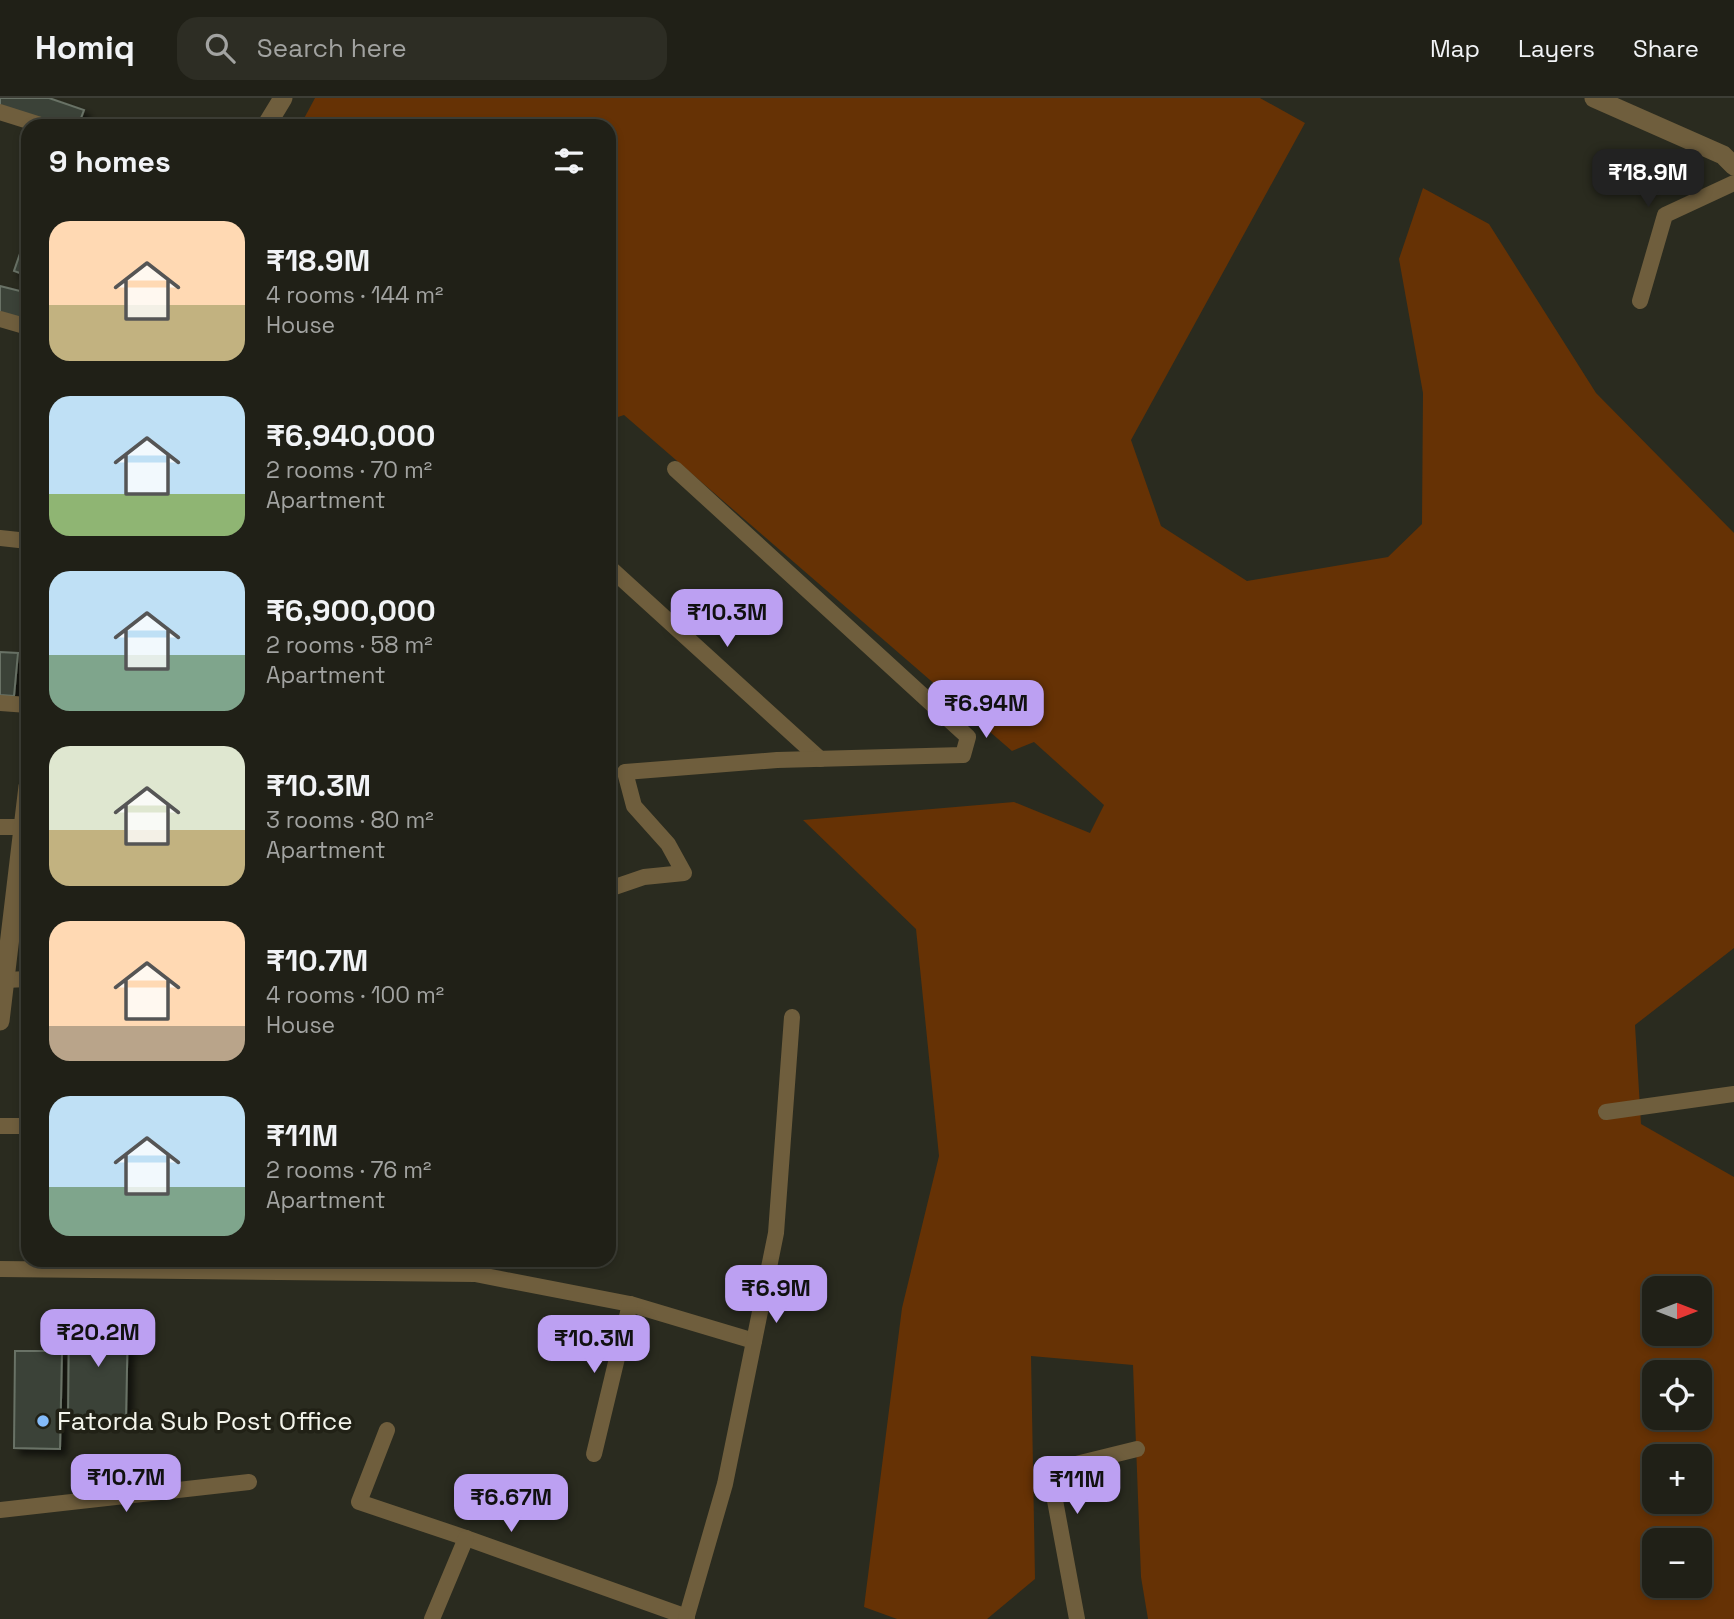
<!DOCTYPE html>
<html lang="en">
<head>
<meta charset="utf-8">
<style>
	:root { --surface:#202017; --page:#2d2d24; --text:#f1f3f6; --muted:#a2a3a1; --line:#3d3e36; --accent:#bca0f2 }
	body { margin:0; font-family:"Space Grotesk",sans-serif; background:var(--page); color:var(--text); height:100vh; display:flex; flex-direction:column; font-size:26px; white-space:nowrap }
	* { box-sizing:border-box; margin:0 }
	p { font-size:23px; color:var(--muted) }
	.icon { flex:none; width:38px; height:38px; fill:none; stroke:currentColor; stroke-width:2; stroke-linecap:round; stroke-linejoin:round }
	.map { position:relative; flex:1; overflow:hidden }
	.sheet { position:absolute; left:21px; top:21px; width:595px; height:1148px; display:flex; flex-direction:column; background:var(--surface); border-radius:21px; box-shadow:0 4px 10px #0003,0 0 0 2px var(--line) }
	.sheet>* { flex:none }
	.needle { width:46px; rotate:90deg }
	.buttons { position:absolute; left:1642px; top:1178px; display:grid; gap:14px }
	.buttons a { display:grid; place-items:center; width:70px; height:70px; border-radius:14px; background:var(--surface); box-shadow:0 4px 10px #0003,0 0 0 2px var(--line); font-size:35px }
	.price { position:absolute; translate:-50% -60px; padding:0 16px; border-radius:14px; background:var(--accent); color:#111; font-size:23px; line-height:46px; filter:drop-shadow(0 2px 4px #0008) }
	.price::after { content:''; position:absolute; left:50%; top:42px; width:21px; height:16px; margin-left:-10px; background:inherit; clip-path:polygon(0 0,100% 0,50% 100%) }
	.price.on { background:#222; color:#fff }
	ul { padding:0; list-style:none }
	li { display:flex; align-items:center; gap:21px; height:175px; padding:0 28px }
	li span { display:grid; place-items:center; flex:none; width:196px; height:140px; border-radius:21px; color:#555 }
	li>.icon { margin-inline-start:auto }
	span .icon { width:84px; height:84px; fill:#fffc; stroke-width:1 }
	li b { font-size:30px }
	h2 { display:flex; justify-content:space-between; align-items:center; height:84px; padding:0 28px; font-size:30px }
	header { display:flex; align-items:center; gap:42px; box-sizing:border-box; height:98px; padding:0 35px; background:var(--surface); border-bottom:2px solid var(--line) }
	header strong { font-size:33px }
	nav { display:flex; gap:38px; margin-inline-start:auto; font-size:24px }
	.search { width:490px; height:63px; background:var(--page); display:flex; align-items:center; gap:18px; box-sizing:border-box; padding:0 24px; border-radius:21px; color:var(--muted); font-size:26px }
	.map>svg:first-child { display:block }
	.green { fill:#663205; fill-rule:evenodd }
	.building { fill:#3a4338; stroke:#697266; stroke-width:2; filter:url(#shadow) }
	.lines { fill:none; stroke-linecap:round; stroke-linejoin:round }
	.minor { stroke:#6f5e3d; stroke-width:16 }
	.tertiary { stroke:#6f5e3d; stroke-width:19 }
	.poi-dot { fill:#84bcfb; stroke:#212116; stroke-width:2.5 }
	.labels { text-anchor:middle; stroke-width:7; stroke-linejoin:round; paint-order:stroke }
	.poi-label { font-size:26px; fill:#f3f4eb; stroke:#212116; text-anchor:start }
</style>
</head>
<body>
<header>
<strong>Homiq</strong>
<div class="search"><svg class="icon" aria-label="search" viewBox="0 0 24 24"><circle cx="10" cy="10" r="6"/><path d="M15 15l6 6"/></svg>Search here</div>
<nav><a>Map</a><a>Layers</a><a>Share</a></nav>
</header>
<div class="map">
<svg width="1734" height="1521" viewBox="0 0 1734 1521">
	<defs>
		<filter id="shadow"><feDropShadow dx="6" dy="6" stdDeviation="3.5" flood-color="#0009"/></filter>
	</defs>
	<rect width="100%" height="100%" fill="#2a2b1f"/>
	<!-- green -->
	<path class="green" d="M315,0H1260L1305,25L1131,342L1161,428L1247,483L1388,459L1422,426L1423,295L1399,161L1423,90L1489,126L1596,295L1734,435V850L1635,927L1641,1026L1734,1079V1521H1148L1141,1479L1133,1267L1031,1258L1035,1481L987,1521H897L864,1509L902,1210L939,1058L916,831L803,722L1014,704L1090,735L1104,707L1034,644L1012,653L624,317L609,322V28H300ZM1654,1190H1699V1236H1654ZM1654,1274H1699V1320H1654ZM1654,1358H1699V1404H1654ZM1654,1442H1699V1488H1654Z"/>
	<!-- building -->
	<g class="building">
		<polygon points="0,0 49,0 84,12 78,28 56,28 0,9"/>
		<polygon points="25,141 28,142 28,178 14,173"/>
		<polygon points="0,188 28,195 28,225 0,218"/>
		<polygon points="0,554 18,555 14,598 0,597"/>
		<polygon points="69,1220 128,1220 126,1322 68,1322"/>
		<polygon points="15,1253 62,1253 60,1351 14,1350"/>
	</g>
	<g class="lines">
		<!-- minor -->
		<g class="minor">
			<polyline points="0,14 44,28"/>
			<polyline points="1640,203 1665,117 1734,85"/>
			<polyline points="0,221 28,229"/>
			<polyline points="0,440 28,443"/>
			<polyline points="609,469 820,661"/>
			<polyline points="0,605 28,607"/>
			<polyline points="0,729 23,729"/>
			<polyline points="609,791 644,779 684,775 668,746 634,708 625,674 777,662 963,657 968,639 675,371"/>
			<polyline points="5,882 28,881"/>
			<polyline points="1606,1014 1734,996"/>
			<polyline points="0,1028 28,1028"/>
			<polyline points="0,1171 475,1176 630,1206 754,1243"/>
			<polyline points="387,1332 359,1404 466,1440 687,1519"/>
			<polyline points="594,1356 630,1206"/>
			<polyline points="0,1412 249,1384"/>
			<polyline points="432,1521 466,1440"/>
			<polyline points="686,1521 725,1386 776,1135 792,919"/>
			<polyline points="1077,1521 1054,1397 1055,1380 1064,1369 1137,1351"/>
		</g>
		<!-- tertiary -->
		<g class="tertiary">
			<polyline points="1594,0 1723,57 1734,68"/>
			<polyline points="266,28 283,0"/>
			<polyline points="0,923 28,688"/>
		</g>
	</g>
	<!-- markers -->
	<circle class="poi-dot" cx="43" cy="1323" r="7"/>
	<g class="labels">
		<!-- poi labels -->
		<g class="poi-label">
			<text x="57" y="1332">Fatorda Sub Post Office</text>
		</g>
	</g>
</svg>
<div class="buttons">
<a><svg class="needle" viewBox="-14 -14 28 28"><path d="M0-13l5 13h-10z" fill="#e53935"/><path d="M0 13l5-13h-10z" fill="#a2a3a1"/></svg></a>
<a><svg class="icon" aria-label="locate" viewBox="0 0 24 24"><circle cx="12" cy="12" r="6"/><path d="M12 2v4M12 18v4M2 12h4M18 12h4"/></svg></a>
<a>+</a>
<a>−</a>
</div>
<b class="price on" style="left:1648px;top:111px">₹18.9M</b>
<b class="price" style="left:727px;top:551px">₹10.3M</b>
<b class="price" style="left:986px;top:642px">₹6.94M</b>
<b class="price" style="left:776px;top:1227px">₹6.9M</b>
<b class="price" style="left:98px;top:1271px">₹20.2M</b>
<b class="price" style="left:594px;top:1277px">₹10.3M</b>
<b class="price" style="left:126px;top:1416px">₹10.7M</b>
<b class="price" style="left:1077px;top:1418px">₹11M</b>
<b class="price" style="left:511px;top:1436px">₹6.67M</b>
<section class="sheet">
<h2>9 homes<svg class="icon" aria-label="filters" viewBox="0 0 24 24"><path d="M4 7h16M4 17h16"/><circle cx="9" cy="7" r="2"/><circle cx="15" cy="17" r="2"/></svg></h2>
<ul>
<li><span style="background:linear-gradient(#ffd9b3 60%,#c2b280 0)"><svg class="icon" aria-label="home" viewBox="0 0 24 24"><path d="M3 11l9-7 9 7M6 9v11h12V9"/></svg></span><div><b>₹18.9M</b><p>4 rooms · 144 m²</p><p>House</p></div></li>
<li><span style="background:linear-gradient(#bfe0f5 70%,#8fb573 0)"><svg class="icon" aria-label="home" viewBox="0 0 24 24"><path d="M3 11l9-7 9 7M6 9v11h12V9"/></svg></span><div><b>₹6,940,000</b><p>2 rooms · 70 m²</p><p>Apartment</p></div></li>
<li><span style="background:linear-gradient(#bfe0f5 60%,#7fa58c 0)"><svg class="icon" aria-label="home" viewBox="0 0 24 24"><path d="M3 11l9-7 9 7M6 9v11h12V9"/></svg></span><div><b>₹6,900,000</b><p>2 rooms · 58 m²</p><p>Apartment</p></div></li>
<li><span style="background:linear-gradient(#dfe7d0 60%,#c2b280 0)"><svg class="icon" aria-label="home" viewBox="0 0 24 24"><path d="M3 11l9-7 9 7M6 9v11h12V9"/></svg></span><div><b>₹10.3M</b><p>3 rooms · 80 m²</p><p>Apartment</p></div></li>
<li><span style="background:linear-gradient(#ffd9b3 75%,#b9a48a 0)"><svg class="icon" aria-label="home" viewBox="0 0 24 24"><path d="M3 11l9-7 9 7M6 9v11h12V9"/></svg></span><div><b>₹10.7M</b><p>4 rooms · 100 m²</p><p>House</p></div></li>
<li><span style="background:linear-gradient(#bfe0f5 65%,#7fa58c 0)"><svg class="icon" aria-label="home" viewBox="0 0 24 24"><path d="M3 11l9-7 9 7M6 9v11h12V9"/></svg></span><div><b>₹11M</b><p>2 rooms · 76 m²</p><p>Apartment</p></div></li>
</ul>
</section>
</div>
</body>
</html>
